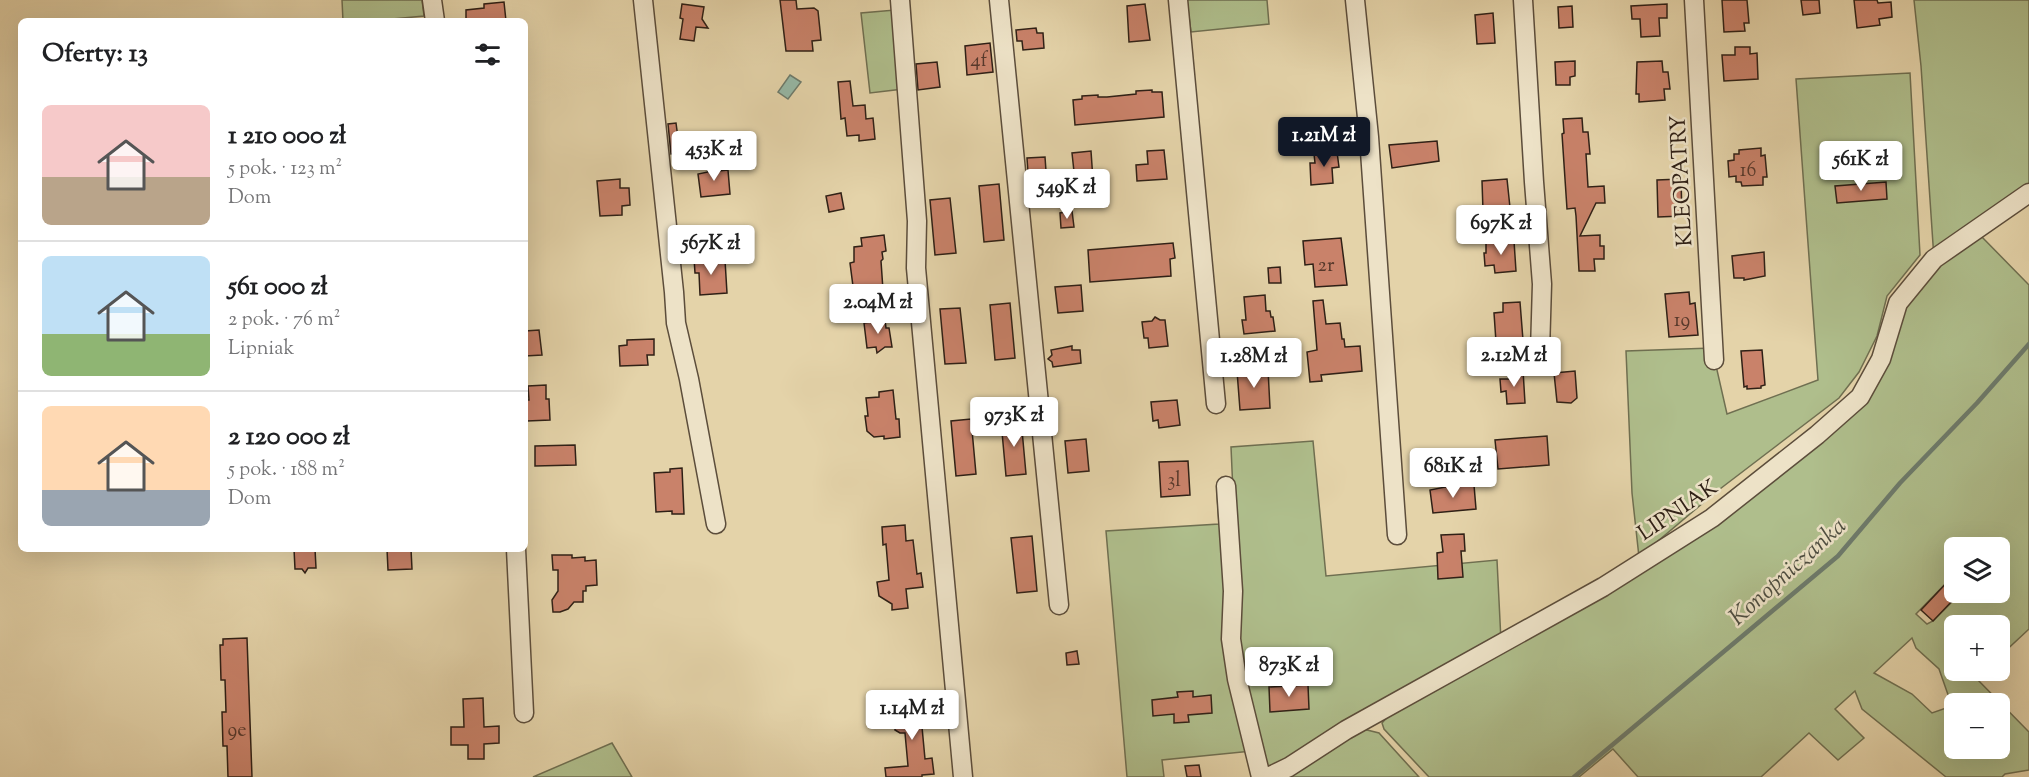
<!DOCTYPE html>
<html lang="pl">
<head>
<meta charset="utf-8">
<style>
	:root { --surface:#fff; --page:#f6f6f6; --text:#202124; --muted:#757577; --line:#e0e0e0; --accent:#111827 }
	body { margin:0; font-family:"Sorts Mill Goudy",serif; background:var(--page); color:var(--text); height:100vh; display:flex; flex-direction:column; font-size:22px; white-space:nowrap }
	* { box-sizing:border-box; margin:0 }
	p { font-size:20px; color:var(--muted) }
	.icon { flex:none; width:33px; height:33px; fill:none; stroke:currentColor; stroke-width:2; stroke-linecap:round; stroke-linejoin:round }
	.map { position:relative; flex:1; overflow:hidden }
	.side { position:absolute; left:18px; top:18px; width:510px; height:534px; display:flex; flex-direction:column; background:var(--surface); border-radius:9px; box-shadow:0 6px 24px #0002 }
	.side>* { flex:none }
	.fabs { position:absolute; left:1944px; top:537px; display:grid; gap:12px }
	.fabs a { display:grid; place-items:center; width:66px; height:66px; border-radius:9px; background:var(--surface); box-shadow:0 6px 24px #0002; font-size:30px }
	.price { position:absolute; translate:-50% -51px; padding:0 14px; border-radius:6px; background:#fff; color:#222; font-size:20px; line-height:39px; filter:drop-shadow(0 2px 3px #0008) }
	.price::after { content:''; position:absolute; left:50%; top:36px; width:18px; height:14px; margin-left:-9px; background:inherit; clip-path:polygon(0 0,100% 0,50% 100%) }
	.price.selected { background:var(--accent); color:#fff }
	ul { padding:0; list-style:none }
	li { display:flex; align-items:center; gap:18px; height:150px; padding:0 24px }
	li+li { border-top:2px solid var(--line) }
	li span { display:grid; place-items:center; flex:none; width:168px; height:120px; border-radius:9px; color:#555 }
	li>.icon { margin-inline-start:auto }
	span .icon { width:72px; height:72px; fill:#fffc; stroke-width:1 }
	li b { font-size:26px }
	h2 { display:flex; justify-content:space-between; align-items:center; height:72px; padding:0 24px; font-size:26px }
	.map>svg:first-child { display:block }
	.green { fill:#afbe8c; stroke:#6f6f51; stroke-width:1.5; fill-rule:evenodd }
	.water { fill:#96b8a6; stroke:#6d7b6c; stroke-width:1.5 }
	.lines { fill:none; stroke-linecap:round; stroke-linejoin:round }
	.stream { stroke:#6d7b6c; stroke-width:4.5 }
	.building { fill:#c9826a; stroke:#2f2016; stroke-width:1.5 }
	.minor-casing { stroke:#5c4d3b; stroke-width:21 }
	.minor { stroke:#ede2c7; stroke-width:18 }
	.labels { text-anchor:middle; stroke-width:5; stroke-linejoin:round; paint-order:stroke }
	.number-label { font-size:20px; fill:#56382b }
	.street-label { font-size:22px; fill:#2f2016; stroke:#ede2c7 }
	.water-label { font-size:24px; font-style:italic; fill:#4e4e41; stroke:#ede2c7 }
</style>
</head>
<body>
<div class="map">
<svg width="2029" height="777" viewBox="0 0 2029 777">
	<rect width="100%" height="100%" fill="#e4d3a9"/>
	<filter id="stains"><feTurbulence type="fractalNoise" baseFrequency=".00333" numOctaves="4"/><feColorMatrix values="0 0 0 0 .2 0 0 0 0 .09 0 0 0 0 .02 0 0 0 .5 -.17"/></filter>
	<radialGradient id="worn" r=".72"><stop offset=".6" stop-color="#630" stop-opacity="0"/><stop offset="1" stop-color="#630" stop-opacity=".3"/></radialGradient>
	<!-- green -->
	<g class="green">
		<polygon points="342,0 422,0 424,16 371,21 343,21"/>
		<polygon points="1187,0 1267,0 1269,24 1191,32"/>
		<polygon points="1914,0 2029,0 2029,195 1934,259 1921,66"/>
		<polygon points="895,10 903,89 870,93 861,13"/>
		<polygon points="1910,73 1920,255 1887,296 1877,336 1859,372 1839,398 1716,492 1639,557 1632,493 1626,351 1712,348 1727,414 1818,380 1796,79"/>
		<path d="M1980,235L2029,285V629L2000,656V626H1954V670L1984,671L1976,678L2029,732V770L2005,774L2002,777H1946L1862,709L1855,691L1835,709L1864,738L1838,760L1809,733L1761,777H1638L1613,749L1579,777H1429L1384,729L1382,723L1391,713L1638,573L1867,403L1906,306L1940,265ZM1954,548H2000V592L1961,593L1933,621L1927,624L1916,614L1954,575ZM1912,638L1916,648L1939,669L1952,706L1932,713L1912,694L1874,673ZM1954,704H2000V748H1954Z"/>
		<polygon points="1313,441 1326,576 1497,560 1501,641 1267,777 1252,751 1162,760 1164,777 1127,777 1106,531 1219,524 1217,494 1233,492 1231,447"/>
		<polygon points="1363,729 1379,733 1419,777 1289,777 1305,764"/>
		<polygon points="612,743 632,777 533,777"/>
	</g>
	<!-- water -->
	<polygon class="water" points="790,75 801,82 788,99 778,92"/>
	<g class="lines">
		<!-- stream -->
		<polyline class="stream" points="1574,777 1838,556 1900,483 1977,403 2029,344"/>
	</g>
	<!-- building -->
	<g class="building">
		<polygon points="780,0 796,0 797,9 814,8 818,11 821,40 812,41 813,51 786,51"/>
		<polygon points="1722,0 1747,0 1749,23 1744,23 1745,31 1724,32"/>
		<polygon points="1801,0 1819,0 1820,13 1803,15"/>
		<polygon points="1854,0 1877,0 1878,3 1891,2 1892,17 1879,19 1880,25 1857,28"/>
		<polygon points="504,2 506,21 466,21 466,10 484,8 484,4"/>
		<polygon points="682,4 704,7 702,19 708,28 696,27 694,41 680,39 683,19 680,18"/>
		<polygon points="1145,4 1150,40 1129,42 1127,6"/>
		<polygon points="1667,4 1667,18 1659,18 1660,36 1641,37 1640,19 1632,19 1631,6"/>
		<polygon points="1572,6 1573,27 1559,28 1558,7"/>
		<polygon points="1493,13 1495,43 1477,44 1475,15"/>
		<polygon points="1036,28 1037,33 1043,33 1044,48 1023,50 1022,41 1017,41 1016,30"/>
		<polygon points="990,43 993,72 967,75 965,46"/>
		<polygon points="1735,47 1750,47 1750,54 1757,53 1758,79 1724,81 1722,55 1735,55"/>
		<polygon points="1575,61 1575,76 1570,77 1570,85 1556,85 1555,62"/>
		<polygon points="1662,61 1663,72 1668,72 1670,89 1664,89 1665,100 1639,102 1639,94 1636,94 1637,62"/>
		<polygon points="937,62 940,87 918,90 916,64"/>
		<polygon points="850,81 853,106 865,105 866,119 873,118 875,139 859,141 859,135 847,136 845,118 841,119 838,82"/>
		<polygon points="1152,90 1152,92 1162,92 1164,117 1075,125 1073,100 1082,99 1082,96 1098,95 1098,97 1107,97 1136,94 1136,91"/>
		<polygon points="1582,118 1583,132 1588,132 1590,154 1586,154 1588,187 1604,186 1605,203 1596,203 1580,236 1600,235 1600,246 1604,246 1604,259 1594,259 1595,271 1579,271 1576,216 1575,208 1567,209 1562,134 1564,133 1563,119"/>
		<polygon points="676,123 680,153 671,154 668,124"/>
		<polygon points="1437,141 1439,161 1392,168 1389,145"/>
		<polygon points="1761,148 1761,156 1765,155 1767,177 1763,177 1763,185 1742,186 1741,182 1736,182 1736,176 1729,177 1728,161 1734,160 1734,154 1739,154 1739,150"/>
		<polygon points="1164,150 1167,179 1137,181 1136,165 1148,164 1147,151"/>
		<polygon points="1091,151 1093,180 1075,181 1072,153"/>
		<polygon points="1337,152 1339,167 1332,168 1333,183 1311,185 1310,163 1315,163 1314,154"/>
		<polygon points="1045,157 1046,171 1028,173 1027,158"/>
		<polygon points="719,164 719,171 728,170 730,194 701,197 698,174 708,172 707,166"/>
		<polygon points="620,179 620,188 629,188 630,205 622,206 622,215 600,216 597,181"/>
		<polygon points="1507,179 1511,217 1495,218 1494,210 1483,211 1482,181"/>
		<polygon points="1681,179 1682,216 1658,217 1657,180"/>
		<polygon points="1886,182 1887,199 1837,203 1835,186"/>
		<polygon points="999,184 1004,240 984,242 979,186"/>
		<polygon points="841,193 844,209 829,212 826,196"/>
		<polygon points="950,198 956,253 935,255 930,200"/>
		<polygon points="1072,211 1074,227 1061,228 1060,213"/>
		<polygon points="884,235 886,251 882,252 883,259 881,261 883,290 878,293 854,294 850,263 854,262 854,247 862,246 861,238"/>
		<polygon points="1341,238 1347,285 1315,287 1313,264 1305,265 1303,241"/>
		<polygon points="1514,241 1516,271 1495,273 1494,265 1485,266 1484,253 1486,253 1486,243"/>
		<polygon points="1173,243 1175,258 1170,259 1171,276 1090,282 1088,250"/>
		<polygon points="1764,252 1765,276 1744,280 1744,278 1734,278 1732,256"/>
		<polygon points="694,258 709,258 709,261 725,260 727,293 700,295 699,273 695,273"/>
		<polygon points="1280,267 1281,283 1269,283 1268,268"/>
		<polygon points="1081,285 1083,311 1058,313 1055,287"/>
		<polygon points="1689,292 1690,304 1695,303 1698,335 1669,337 1665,294"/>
		<polygon points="1265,295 1266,311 1270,311 1271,317 1273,317 1275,331 1244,334 1242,320 1246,320 1244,297"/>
		<polygon points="1323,300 1326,324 1340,323 1342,339 1344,339 1345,347 1360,346 1362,371 1321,375 1322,381 1310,382 1307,352 1317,350 1313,301"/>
		<polygon points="1520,302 1523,340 1496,342 1494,313 1503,312 1503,303"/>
		<polygon points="1010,303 1015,358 995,360 990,305"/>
		<polygon points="960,308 966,363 945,364 940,309"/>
		<polygon points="1155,317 1160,320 1165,320 1168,346 1149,348 1148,338 1144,338 1142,322 1152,321"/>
		<polygon points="885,320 886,328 889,328 892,347 885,347 877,353 876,347 867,348 864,323"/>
		<polygon points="539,330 542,355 525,356 525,331"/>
		<polygon points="654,339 654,355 647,355 648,365 620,366 619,346 627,345 627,340"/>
		<polygon points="1072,346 1072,350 1080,350 1081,363 1053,367 1052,362 1048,359 1052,355 1051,350"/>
		<polygon points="1762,350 1765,385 1761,386 1761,388 1747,389 1747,386 1744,387 1741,351"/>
		<polygon points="1268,369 1270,408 1240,410 1237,371"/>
		<polygon points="1523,370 1525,403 1507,404 1506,391 1501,392 1500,379 1510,379 1509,371"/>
		<polygon points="1575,371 1577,398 1571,403 1557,402 1554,373"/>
		<polygon points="546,385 546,399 549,399 550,420 527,421 526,400 529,400 528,386"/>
		<polygon points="893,390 896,419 899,419 900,437 884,439 884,436 874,437 867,431 865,416 868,416 866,398 879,397 879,392"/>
		<polygon points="1177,400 1180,425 1159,428 1158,420 1153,421 1151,402"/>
		<polygon points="971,419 976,474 956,476 951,421"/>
		<polygon points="1021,419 1026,474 1006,476 1001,421"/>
		<polygon points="1547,436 1549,465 1498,469 1495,440"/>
		<polygon points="1086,439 1089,471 1068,473 1065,441"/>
		<polygon points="575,445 576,465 535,466 535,446"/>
		<polygon points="1188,461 1190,495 1161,497 1159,462"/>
		<polygon points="682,468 684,514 672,514 672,511 656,512 654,473 670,472 670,469"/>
		<polygon points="1460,484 1461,486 1474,485 1476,509 1433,513 1430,490"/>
		<polygon points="905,525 906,541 913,540 917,574 921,573 923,587 906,589 908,608 892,610 892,604 879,596 877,582 889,580 886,544 883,545 882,527"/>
		<polygon points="1464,534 1465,551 1461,551 1463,577 1438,579 1437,553 1443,552 1441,535"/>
		<polygon points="1032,536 1037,591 1017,593 1011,538"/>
		<polygon points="294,549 315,549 316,568 308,568 305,573 302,569 295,569"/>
		<polygon points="387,549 411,549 412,569 388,570"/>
		<polygon points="552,555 572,555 572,558 585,557 585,561 596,560 597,585 586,586 586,591 583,591 583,602 574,602 568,609 560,612 553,612 552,600 558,591 558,570 553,570"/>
		<polygon points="1954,575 1954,599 1933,621 1921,610"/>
		<polygon points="247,638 252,777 228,777 227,746 223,746 222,712 226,712 225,680 221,680 220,645 223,645 223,639"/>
		<polygon points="1077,651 1079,664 1067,665 1066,653"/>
		<polygon points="1308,685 1309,709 1270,712 1269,687"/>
		<polygon points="1193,691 1193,697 1211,695 1212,713 1188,715 1189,722 1174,723 1174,714 1153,716 1152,700 1178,697 1177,692"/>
		<polygon points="483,698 484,727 499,726 499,743 484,744 484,759 468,759 468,745 451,745 451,727 464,727 463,699"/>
		<polygon points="926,700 928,715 924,716 925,727 922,727 925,759 932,758 934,774 922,775 922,777 886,777 885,768 908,766 905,733 900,733 895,730 895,712 902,711 902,702"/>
		<polygon points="1199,765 1201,777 1187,777 1185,766"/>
	</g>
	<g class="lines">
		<!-- minor casing -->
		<g class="minor-casing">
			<g id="minor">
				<polyline points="432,0 435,21"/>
				<polyline points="643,0 674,292 676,323 689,379 716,524"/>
				<polyline points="900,0 917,221 916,268 963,777"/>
				<polyline points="999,0 1059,605"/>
				<polyline points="1178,0 1216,404"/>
				<polyline points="1355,0 1369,137 1397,535"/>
				<polyline points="1523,0 1534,182 1542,284 1540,351"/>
				<polyline points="1694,0 1714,360"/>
				<polyline points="1226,486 1233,591 1231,639 1237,679 1261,777"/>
				<polyline points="516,549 524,713"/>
				<polyline points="1268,777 1289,767 1346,730 1603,587 1712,518 1817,435 1860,397 1881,359 1898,303 1934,259 2029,193"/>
			</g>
		</g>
		<!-- minor -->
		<use href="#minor" class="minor"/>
	</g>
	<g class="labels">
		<!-- number labels -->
		<g class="number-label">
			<text x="979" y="66">4f</text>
			<text x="1748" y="176">16</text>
			<text x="1326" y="271">2r</text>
			<text x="1682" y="326">19</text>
			<text x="1174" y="486">3l</text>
			<text x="237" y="736">9e</text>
		</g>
		<!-- street labels -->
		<g class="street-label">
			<text transform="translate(1680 181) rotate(-93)" y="8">KLEOPATRY</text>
			<text transform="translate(1677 509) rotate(-34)" y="8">LIPNIAK</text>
		</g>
		<!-- water labels -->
		<g class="water-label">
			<text transform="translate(1787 571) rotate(-42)" y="8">Konopniczanka</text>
		</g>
	</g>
	<rect width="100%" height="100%" filter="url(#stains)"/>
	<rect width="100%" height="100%" fill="url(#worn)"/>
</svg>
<div class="fabs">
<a><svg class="icon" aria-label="layers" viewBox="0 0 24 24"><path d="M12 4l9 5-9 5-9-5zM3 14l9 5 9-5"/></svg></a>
<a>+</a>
<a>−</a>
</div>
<b class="price selected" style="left:1324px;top:168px">1.21M zł</b>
<b class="price" style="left:714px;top:182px">453K zł</b>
<b class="price" style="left:1861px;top:192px">561K zł</b>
<b class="price" style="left:1067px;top:220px">549K zł</b>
<b class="price" style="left:1501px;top:256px">697K zł</b>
<b class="price" style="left:711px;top:276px">567K zł</b>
<b class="price" style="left:878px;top:335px">2.04M zł</b>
<b class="price" style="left:1514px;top:388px">2.12M zł</b>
<b class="price" style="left:1254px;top:389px">1.28M zł</b>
<b class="price" style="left:1014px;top:448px">973K zł</b>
<b class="price" style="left:1453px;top:499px">681K zł</b>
<b class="price" style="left:1289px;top:698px">873K zł</b>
<b class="price" style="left:912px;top:741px">1.14M zł</b>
<section class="side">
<h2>Oferty: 13<svg class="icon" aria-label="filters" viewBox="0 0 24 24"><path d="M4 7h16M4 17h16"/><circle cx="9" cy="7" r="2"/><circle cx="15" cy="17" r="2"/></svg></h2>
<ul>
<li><span style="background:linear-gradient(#f6c9c9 60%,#b9a48a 0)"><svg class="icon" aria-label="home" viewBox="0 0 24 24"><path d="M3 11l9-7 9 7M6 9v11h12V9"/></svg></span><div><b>1 210 000 zł</b><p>5 pok. · 123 m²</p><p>Dom</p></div></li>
<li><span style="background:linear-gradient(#bfe0f5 65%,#8fb573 0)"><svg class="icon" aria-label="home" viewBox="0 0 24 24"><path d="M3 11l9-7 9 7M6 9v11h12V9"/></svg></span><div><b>561 000 zł</b><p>2 pok. · 76 m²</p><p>Lipniak</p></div></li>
<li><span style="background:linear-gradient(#ffd9b3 70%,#9aa5b1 0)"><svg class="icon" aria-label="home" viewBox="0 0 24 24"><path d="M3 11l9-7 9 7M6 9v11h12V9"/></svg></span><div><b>2 120 000 zł</b><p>5 pok. · 188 m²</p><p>Dom</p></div></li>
</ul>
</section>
</div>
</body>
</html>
